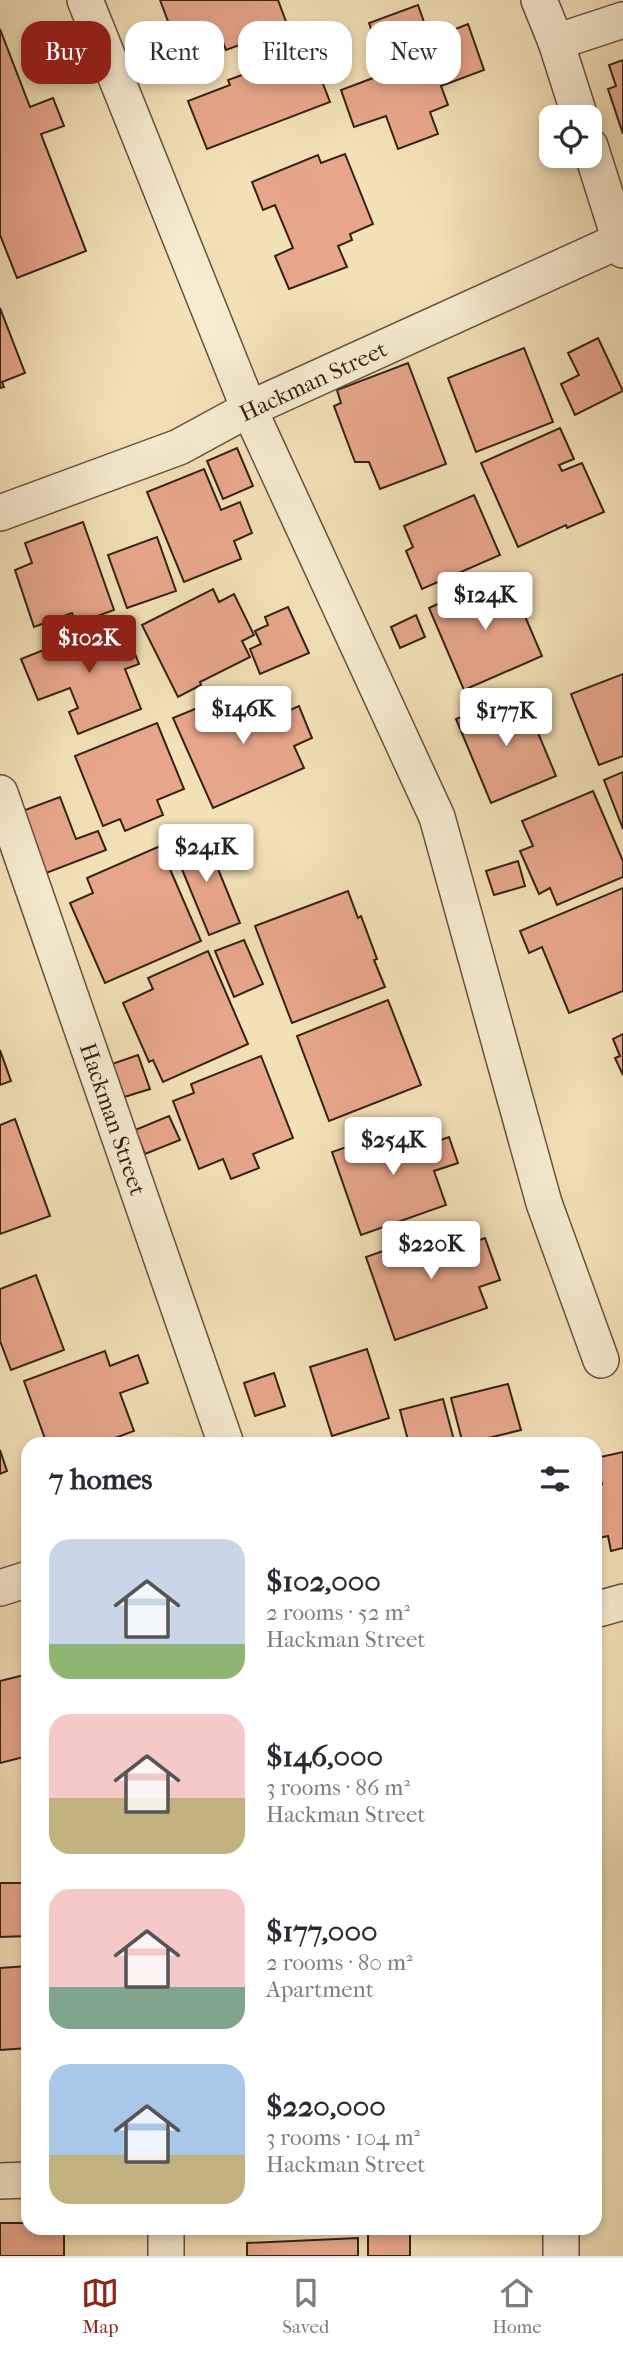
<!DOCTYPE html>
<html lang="en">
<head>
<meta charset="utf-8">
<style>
	:root { --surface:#fff; --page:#f2f2f3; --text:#2b2b33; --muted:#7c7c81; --line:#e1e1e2; --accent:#8f2418 }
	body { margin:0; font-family:"IM FELL French Canon",serif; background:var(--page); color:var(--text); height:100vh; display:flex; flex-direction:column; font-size:26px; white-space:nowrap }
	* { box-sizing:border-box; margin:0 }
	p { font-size:23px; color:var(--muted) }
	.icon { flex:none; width:38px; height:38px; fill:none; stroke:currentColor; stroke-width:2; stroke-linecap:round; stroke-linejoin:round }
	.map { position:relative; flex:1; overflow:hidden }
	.panel { position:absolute; left:21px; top:1437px; width:581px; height:798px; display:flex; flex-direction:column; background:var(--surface); border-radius:21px; box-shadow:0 4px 10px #0003 }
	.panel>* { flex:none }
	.guide { position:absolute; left:21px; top:21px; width:581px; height:63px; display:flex; gap:14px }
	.buttons { position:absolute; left:539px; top:105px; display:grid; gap:14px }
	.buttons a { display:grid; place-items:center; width:63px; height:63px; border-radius:14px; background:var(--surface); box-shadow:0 4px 10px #0003; font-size:35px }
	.price { position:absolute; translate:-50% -60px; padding:0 16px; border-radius:7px; background:#fff; color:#222; font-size:23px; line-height:46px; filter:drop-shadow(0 2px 4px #0008) }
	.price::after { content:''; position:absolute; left:50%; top:42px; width:21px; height:16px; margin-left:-10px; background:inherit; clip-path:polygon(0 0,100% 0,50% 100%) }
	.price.on { background:var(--accent); color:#fff }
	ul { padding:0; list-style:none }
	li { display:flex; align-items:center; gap:21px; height:175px; padding:0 28px }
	li span { display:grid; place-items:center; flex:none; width:196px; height:140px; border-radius:21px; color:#555 }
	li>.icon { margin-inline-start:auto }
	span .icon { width:84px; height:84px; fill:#fffc; stroke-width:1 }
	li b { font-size:30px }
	h2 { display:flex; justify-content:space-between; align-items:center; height:84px; padding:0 28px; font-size:30px }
	.chip { padding:0 24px; border-radius:21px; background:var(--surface); box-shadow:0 4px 10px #0003; font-size:24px; line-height:63px }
	.chip.on { background:var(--accent); color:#fff }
	.tabs { display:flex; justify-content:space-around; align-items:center; height:98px; border-top:2px solid var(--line); background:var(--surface); font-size:19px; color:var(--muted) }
	.tabs a { display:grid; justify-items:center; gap:4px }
	.tabs .on { color:var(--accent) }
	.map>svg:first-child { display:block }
	.building { fill:#e8a78c; stroke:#352216; stroke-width:2 }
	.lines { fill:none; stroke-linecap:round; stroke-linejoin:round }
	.street-casing { stroke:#64523e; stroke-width:38 }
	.street { stroke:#f7ecd1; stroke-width:35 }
	.labels { text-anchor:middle; stroke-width:6; stroke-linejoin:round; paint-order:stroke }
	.street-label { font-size:23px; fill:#352216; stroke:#f7ecd1 }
</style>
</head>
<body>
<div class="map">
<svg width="623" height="2256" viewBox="0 0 623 2256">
	<rect width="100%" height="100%" fill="#f3e1b8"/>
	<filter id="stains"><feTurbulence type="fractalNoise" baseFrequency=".00286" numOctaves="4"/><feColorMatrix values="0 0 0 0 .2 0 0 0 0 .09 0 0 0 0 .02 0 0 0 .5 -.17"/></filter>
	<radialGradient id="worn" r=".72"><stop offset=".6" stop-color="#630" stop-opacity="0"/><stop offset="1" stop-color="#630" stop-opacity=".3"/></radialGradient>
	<!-- building -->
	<g class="building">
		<polygon points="160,0 278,0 288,27 226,50 221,38 201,45 196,32 175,40"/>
		<polygon points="418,5 430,39 468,24 484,70 441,86 448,105 430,112 438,134 398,149 386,116 354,127 341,90 373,78 371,69 384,64 369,23"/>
		<polygon points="0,29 30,107 53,98 64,126 41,134 86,251 17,278 0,235"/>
		<polygon points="311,53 330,102 207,149 188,101 230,85 228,80 264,67 265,71"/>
		<polygon points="623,60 623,134 608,89 616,86 609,65"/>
		<polygon points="345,154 373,224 350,234 352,240 338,246 347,267 289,289 275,256 293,248 275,205 263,210 252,182 318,155 321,163"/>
		<polygon points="0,308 25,373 2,382 4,387 0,388"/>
		<polygon points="598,338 623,391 575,415 561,384 579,375 568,353"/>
		<polygon points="524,348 553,422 476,452 448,378"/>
		<polygon points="408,363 446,464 380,489 369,462 355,462 334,406 341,403 337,390"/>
		<polygon points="560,428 574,459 559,465 562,471 582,463 604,512 567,528 566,525 518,547 481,463"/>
		<polygon points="237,448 253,486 223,499 207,461"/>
		<polygon points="204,469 221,510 240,502 252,533 234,541 241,559 184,582 147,492"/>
		<polygon points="474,495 500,555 422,589 406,551 413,547 404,526"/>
		<polygon points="83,522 114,610 76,624 72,613 34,627 15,570 32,563 25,543"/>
		<polygon points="157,537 176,591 127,608 108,555"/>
		<polygon points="497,578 503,593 513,588 542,656 464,690 429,608 457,595 455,592 474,583 476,587"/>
		<polygon points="213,589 219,602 234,594 254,635 242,641 250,657 200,682 201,685 178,697 142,625"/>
		<polygon points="288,607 309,653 260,674 250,649 261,644 255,631 268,625 265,617"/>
		<polygon points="416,615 425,637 400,648 391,627"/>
		<polygon points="121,619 139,664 125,669 141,709 78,734 69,712 78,708 70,688 38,700 21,659"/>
		<polygon points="623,674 623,756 599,765 571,694"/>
		<polygon points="270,689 281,714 299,706 312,738 294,746 304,768 213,808 173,718 202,706 207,717"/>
		<polygon points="521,692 556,776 491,803 456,719"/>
		<polygon points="157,723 184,789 157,800 163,815 125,831 120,819 103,826 75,756"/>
		<polygon points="623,772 623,829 604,780"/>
		<polygon points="593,791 623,861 623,877 557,905 550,888 539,894 520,851 533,846 522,821"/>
		<polygon points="60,797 76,839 98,831 106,850 41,875 17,813"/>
		<polygon points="203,832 240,923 209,935 172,845"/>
		<polygon points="160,846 201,941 105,983 70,903 93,893 87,878"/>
		<polygon points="518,861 525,886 494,895 486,871"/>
		<polygon points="623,888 623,991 569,1013 542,947 529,953 520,931"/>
		<polygon points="348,891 358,918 361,916 377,959 374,960 385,987 292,1023 255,926"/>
		<polygon points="244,940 263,984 234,997 215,951"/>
		<polygon points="208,951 248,1044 163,1082 153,1060 149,1062 123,1003 153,989 148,978"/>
		<polygon points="388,1000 421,1085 329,1121 297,1036"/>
		<polygon points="623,1034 623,1075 615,1058 620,1056 613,1039"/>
		<polygon points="0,1050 11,1081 0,1085"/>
		<polygon points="138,1055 150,1089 121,1098 109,1065"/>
		<polygon points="261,1056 293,1138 253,1154 259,1168 231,1179 223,1159 199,1169 173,1101 194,1093 191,1084"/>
		<polygon points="169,1116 180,1140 145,1154 135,1130"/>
		<polygon points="15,1119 50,1216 0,1234 0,1125"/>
		<polygon points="416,1123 424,1146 449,1137 458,1163 434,1171 446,1205 361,1235 332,1152"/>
		<polygon points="447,1228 454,1249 485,1238 500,1280 479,1287 487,1308 395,1340 366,1257"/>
		<polygon points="36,1275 64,1350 11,1370 0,1341 0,1289"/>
		<polygon points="367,1349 389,1418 332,1436 310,1367"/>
		<polygon points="105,1351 110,1366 138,1355 148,1383 120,1393 134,1431 99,1444 47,1444 24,1381"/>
		<polygon points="274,1373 285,1406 255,1416 244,1383"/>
		<polygon points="508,1384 521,1430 463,1444 451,1398"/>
		<polygon points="443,1399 455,1444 409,1444 400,1410"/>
		<polygon points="0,1450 7,1471 0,1474"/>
		<polygon points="623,1452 623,1548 611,1551 608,1536 595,1539 595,1486 602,1484 596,1458"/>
		<polygon points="28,1674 28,1756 0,1763 0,1681"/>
		<polygon points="0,1883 28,1883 28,1936 0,1937"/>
		<polygon points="28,1966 28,2048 0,2050 0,1968"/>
		<polygon points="0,2223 28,2223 28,2228 64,2228 64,2256 0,2256"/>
		<rect x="368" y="2228" width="42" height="28"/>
		<polygon points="358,2238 358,2256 247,2256 247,2243"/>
	</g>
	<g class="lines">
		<!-- street casing -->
		<g class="street-casing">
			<g id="street">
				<polyline points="85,0 249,409 437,817 544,1203 601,1360"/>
				<polyline points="539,0 556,42 580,117"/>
				<polyline points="556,42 623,20"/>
				<polyline points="590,146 623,250"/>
				<polyline points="0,513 179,447 249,409 623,239"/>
				<polyline points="0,793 226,1444"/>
				<polyline points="0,1588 28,1579"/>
				<polyline points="595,1610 623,1602"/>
				<polyline points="0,2181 28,2180"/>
				<polyline points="166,2228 166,2256"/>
				<polyline points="561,2228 561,2256"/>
			</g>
		</g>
		<!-- street -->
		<use href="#street" class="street"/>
	</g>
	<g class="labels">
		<!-- street labels -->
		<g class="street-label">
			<text transform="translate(313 381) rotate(-25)" y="8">Hackman Street</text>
			<text transform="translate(113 1119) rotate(71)" y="8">Hackman Street</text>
		</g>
	</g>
	<rect width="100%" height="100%" filter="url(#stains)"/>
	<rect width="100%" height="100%" fill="url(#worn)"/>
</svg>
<div class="buttons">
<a><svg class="icon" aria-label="locate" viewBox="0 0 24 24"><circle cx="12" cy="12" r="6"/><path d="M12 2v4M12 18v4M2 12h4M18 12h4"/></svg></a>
</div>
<b class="price" style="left:485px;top:632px">$124K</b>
<b class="price on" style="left:89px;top:675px">$102K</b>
<b class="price" style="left:243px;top:746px">$146K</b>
<b class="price" style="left:506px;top:748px">$177K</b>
<b class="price" style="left:206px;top:884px">$241K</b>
<b class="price" style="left:393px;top:1177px">$254K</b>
<b class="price" style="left:431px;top:1281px">$220K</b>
<div class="guide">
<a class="chip on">Buy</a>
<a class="chip">Rent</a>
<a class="chip">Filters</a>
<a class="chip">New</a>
</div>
<section class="panel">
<h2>7 homes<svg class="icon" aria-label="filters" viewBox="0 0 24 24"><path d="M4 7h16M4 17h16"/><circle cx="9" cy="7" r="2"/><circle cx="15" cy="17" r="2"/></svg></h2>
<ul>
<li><span style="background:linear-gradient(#c9d6e8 75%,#8fb573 0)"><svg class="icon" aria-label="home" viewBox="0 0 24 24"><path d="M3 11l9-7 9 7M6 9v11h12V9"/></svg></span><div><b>$102,000</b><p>2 rooms · 52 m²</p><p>Hackman Street</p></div></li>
<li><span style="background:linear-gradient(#f6c9c9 60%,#c2b280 0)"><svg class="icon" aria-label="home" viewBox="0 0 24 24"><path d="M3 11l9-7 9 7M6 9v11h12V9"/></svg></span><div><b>$146,000</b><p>3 rooms · 86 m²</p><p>Hackman Street</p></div></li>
<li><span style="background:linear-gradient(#f6c9c9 70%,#7fa58c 0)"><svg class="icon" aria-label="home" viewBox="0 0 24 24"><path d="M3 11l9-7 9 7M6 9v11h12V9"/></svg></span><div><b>$177,000</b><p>2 rooms · 80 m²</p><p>Apartment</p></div></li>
<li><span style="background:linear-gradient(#a9c7e8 65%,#c2b280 0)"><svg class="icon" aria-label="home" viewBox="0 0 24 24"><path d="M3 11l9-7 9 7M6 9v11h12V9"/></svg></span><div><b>$220,000</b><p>3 rooms · 104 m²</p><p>Hackman Street</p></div></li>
</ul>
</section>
</div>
<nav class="tabs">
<a class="on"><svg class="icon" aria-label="map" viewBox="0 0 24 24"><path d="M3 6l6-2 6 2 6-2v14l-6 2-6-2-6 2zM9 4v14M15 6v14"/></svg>Map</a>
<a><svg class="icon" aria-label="saved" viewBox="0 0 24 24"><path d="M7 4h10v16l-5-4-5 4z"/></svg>Saved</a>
<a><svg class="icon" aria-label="home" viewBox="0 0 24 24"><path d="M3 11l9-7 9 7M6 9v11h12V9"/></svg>Home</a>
</nav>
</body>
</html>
